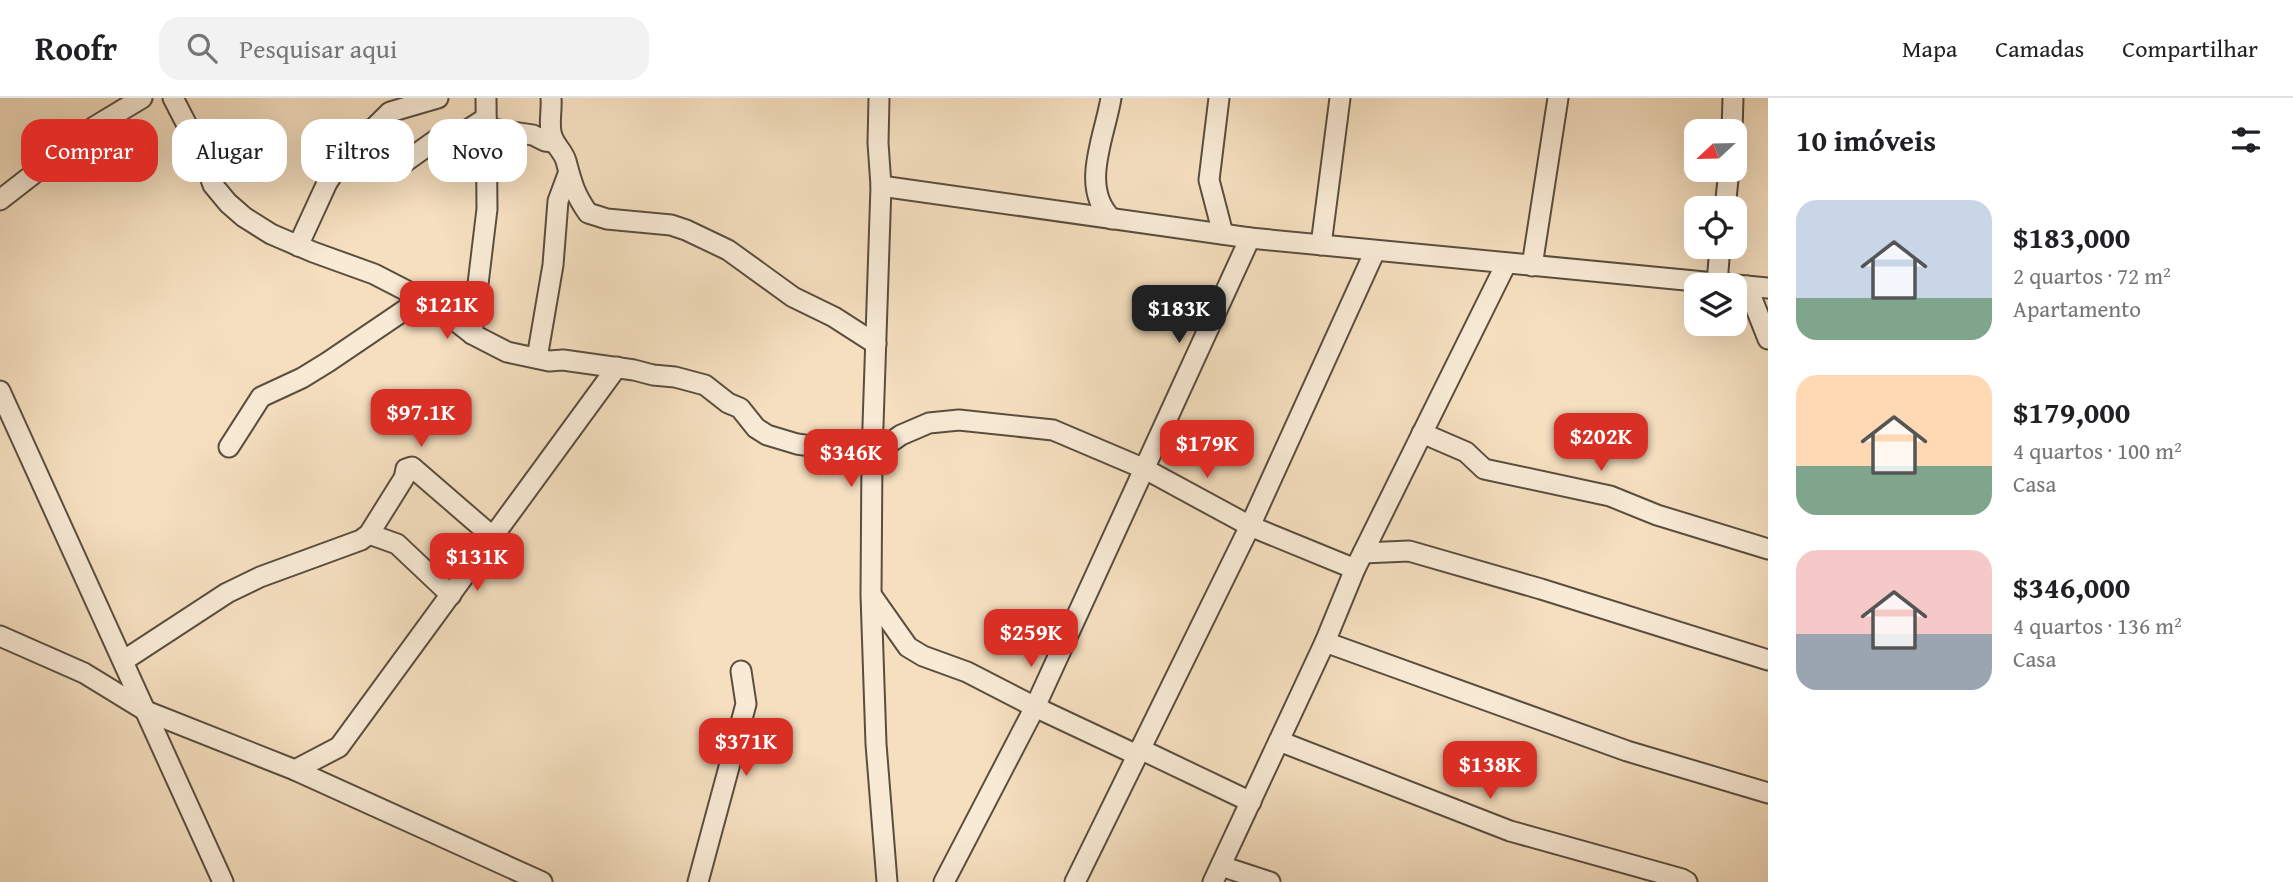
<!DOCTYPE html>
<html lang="pt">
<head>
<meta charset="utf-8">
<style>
	:root { --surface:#fff; --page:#f2f2f2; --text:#202124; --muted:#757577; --line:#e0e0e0; --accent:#d93025 }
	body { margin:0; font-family:"Gentium Book Plus",serif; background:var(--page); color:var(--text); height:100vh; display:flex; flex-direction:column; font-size:26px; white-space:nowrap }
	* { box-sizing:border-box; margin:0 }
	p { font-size:23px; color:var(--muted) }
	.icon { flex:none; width:38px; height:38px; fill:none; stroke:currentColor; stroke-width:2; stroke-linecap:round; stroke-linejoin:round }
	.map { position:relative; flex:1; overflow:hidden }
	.drawer { display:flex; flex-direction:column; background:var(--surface); width:525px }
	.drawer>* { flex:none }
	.hud { position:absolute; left:21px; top:21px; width:665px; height:63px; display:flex; gap:14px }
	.needle { width:46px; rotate:248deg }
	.controls { position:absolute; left:1684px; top:21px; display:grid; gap:14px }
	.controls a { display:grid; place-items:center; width:63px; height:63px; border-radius:14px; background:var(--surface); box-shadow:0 7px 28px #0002; font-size:35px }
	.price { position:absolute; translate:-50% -60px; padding:0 16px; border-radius:14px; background:var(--accent); color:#fff; font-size:23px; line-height:46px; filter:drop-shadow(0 2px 4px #0008) }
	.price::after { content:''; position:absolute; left:50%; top:42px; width:21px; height:16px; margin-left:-10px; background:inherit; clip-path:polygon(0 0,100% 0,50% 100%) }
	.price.on { background:#222; color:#fff }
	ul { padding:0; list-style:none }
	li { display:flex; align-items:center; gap:21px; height:175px; padding:0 28px }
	li span { display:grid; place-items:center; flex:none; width:196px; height:140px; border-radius:21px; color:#555 }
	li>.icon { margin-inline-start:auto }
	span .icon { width:84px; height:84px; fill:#fffc; stroke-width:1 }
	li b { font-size:30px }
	h2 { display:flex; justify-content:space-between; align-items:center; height:84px; padding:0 28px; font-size:30px }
	.pill { padding:0 24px; border-radius:21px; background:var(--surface); box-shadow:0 7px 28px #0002; font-size:24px; line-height:63px }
	.pill.on { background:var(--accent); color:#fff }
	header { display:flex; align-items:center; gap:42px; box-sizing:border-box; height:98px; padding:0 35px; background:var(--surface); border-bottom:2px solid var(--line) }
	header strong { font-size:33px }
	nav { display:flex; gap:38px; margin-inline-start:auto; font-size:24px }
	.search { width:490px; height:63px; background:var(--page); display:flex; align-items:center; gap:18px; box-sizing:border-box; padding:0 24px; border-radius:21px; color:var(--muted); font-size:26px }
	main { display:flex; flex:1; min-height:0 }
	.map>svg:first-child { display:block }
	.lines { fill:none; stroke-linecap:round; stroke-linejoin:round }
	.minor-casing { stroke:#5a4e3f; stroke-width:23 }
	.minor { stroke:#f8ead5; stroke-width:19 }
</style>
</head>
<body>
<header>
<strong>Roofr</strong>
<div class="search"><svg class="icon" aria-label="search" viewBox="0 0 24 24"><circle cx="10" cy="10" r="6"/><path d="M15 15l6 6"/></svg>Pesquisar aqui</div>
<nav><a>Mapa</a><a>Camadas</a><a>Compartilhar</a></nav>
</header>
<main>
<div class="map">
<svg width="1768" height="784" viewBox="0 0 1768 784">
	<rect width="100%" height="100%" fill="#f5dfbf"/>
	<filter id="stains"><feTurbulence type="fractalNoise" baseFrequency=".00286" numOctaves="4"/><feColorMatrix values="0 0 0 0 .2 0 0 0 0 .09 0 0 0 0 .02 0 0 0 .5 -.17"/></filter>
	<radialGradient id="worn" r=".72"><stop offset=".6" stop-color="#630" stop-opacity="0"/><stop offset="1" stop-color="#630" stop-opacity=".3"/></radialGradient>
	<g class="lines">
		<!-- minor casing -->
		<g class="minor-casing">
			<g id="minor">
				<polyline points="173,0 202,56 213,87 228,105 244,119 271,136 313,154 374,176 409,194 418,203 439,210 472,236 507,254 549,263 563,262 634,272 653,277 675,279 705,287 728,305 740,310 756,330 767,337 797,346 872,357 901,337 929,325 959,322 1053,332 1145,371 1250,428 1355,471"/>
				<path d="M551,0C552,11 549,23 551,34C553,47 563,52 566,63C572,85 574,95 588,115L607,121L671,127L686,132L728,152L793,199L834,219L876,246"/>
				<polyline points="879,0 878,45 881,88 872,357 871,497 876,646 887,784"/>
				<path d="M1111,0C1105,38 1079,90 1112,121"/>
				<polyline points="1219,0 1209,82 1223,136"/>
				<polyline points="377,27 383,64 393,68 405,64 440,39 466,33 486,20"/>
				<polyline points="486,30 533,37 545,43 553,44"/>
				<polyline points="1732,33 1733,0"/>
				<polyline points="881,88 1250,140 1768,190"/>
				<polyline points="0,102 94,29 142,0"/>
				<polyline points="1725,110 1729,72"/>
				<polyline points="1321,147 1340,0"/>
				<polyline points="298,148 327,85 341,63 390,14 438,0"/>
				<polyline points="1532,168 1558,0"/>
				<polyline points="1717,185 1720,149"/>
				<polyline points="1747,188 1768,241"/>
				<polyline points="472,236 487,111 486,0"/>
				<polyline points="537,260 553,167 558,103 568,76"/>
				<polyline points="0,293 223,784"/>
				<polyline points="1422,335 1466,354 1484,371 1610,398 1657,417 1768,451"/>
				<polyline points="229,349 261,299 302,280 328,264 418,203"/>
				<polyline points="369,436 397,446 451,497"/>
				<polyline points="1363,455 1409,453 1541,491 1768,562"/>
				<polyline points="872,498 908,549 923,558 967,574 1035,609 1137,657"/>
				<polyline points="0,538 84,575 146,613 295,672 542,784"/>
				<polyline points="1325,544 1627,653 1768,695"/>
				<polyline points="123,563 227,495 260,479 361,442 369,436 404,380 406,371 412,369 493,439"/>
				<polyline points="1279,643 1510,733 1682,781 1687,784"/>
				<polyline points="1140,651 1251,704"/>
				<polyline points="295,672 339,649 617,269"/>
				<polyline points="1221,768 1270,784"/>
				<polyline points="698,784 746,606 741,573"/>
				<polyline points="944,784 1035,609 1250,140"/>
				<polyline points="1075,784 1250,428 1375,153"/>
				<polyline points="1213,784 1325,544 1355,471 1506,166"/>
			</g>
		</g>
		<!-- minor -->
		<use href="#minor" class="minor"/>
	</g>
	<rect width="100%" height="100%" filter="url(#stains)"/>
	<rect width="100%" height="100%" fill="url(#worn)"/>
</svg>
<div class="controls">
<a><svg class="needle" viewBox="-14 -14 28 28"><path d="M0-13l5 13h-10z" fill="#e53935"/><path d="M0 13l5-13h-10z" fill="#757577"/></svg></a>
<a><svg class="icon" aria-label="locate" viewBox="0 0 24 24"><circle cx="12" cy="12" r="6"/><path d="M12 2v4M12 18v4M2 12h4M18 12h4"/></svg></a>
<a><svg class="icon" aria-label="layers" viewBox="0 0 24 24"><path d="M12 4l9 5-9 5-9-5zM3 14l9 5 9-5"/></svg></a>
</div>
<b class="price" style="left:447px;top:243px">$121K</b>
<b class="price on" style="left:1179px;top:247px">$183K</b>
<b class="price" style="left:421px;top:351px">$97.1K</b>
<b class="price" style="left:1601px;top:375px">$202K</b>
<b class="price" style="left:1207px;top:382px">$179K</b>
<b class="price" style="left:851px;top:391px">$346K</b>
<b class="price" style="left:477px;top:495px">$131K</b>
<b class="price" style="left:1031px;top:571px">$259K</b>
<b class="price" style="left:746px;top:680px">$371K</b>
<b class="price" style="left:1490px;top:703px">$138K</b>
<div class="hud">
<a class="pill on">Comprar</a>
<a class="pill">Alugar</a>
<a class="pill">Filtros</a>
<a class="pill">Novo</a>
</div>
</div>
<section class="drawer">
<h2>10 imóveis<svg class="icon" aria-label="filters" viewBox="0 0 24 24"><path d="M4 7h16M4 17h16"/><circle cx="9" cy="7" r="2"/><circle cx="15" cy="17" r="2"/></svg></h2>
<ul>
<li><span style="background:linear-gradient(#c9d6e8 70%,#7fa58c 0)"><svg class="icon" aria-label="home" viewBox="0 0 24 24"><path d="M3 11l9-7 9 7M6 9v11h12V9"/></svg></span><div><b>$183,000</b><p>2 quartos · 72 m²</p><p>Apartamento</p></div></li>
<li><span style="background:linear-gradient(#ffd9b3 65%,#7fa58c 0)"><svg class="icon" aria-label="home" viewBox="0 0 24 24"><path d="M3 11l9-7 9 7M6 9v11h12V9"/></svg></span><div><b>$179,000</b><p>4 quartos · 100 m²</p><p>Casa</p></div></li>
<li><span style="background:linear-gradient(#f6c9c9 60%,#9aa5b1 0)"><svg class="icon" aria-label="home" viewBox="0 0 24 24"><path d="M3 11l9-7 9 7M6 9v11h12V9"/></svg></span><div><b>$346,000</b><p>4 quartos · 136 m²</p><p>Casa</p></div></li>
</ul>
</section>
</main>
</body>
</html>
